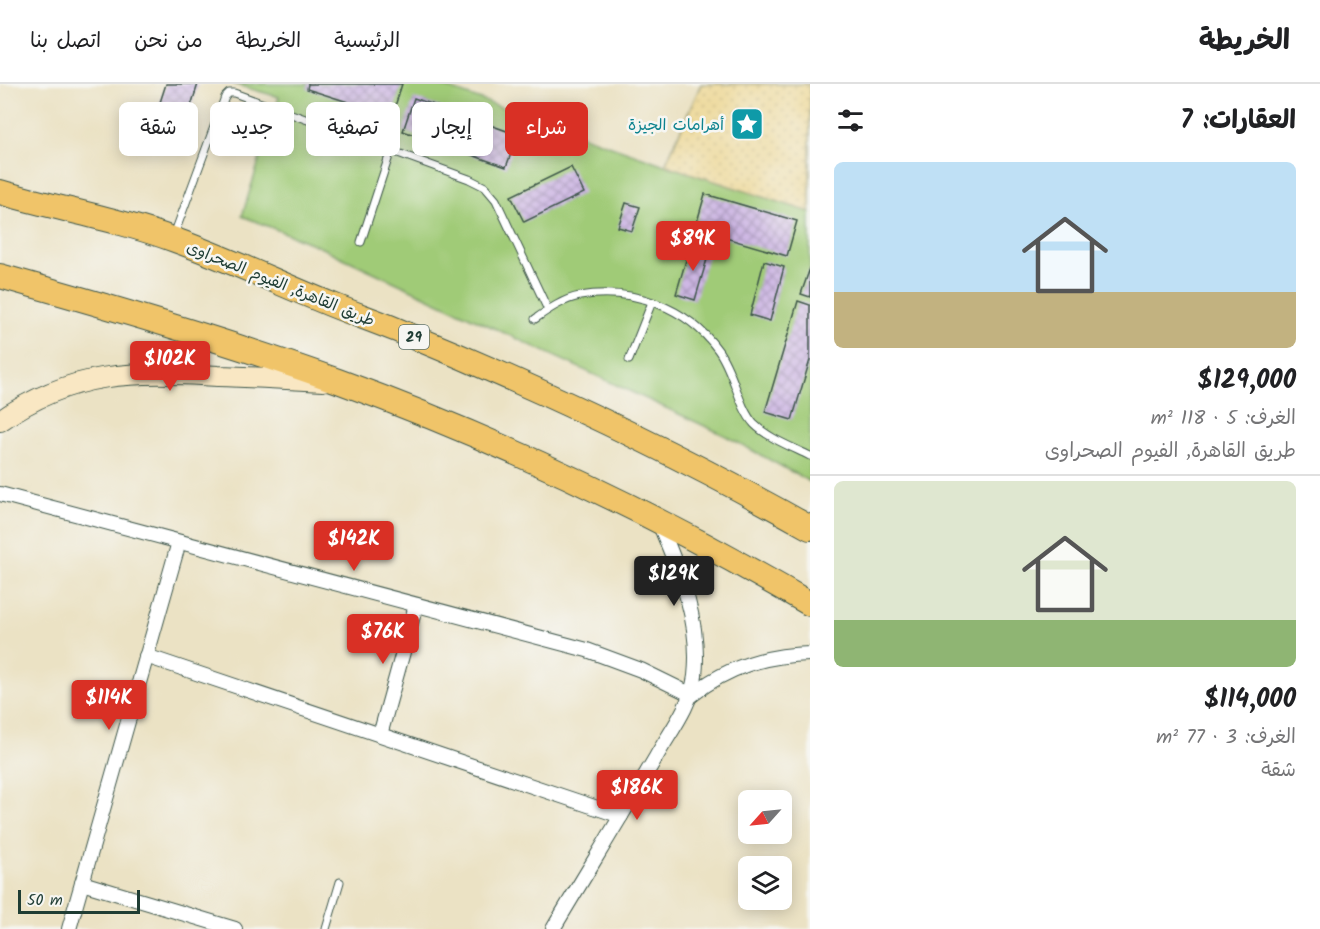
<!DOCTYPE html>
<html lang="ar">
<head>
<meta charset="utf-8">
<style>
	:root { --surface:#fff; --page:#f2f2f2; --text:#202124; --muted:#757577; --line:#e0e0e0; --accent:#d93025 }
	body { margin:0; font-family:Kalam,"Playpen Sans Arabic",sans-serif; background:var(--page); color:var(--text); direction:rtl; height:100vh; display:flex; flex-direction:column; font-size:22px; white-space:nowrap }
	* { box-sizing:border-box; margin:0 }
	p { font-size:20px; color:var(--muted) }
	.icon { flex:none; width:33px; height:33px; fill:none; stroke:currentColor; stroke-width:2; stroke-linecap:round; stroke-linejoin:round }
	.map { position:relative; flex:1; overflow:hidden; direction:ltr }
	.details { display:flex; flex-direction:column; background:var(--surface); width:510px }
	.details>* { flex:none }
	.guide { position:absolute; left:18px; top:18px; width:570px; height:54px; direction:rtl; display:flex; gap:12px }
	.needle { width:39px; rotate:243deg }
	.fabs { position:absolute; left:738px; top:706px; display:grid; gap:12px }
	.fabs a { display:grid; place-items:center; width:54px; height:54px; border-radius:9px; background:var(--surface); box-shadow:0 3px 15px #0003; font-size:30px }
	.scale { position:absolute; left:18px; bottom:15px; width:122px; box-sizing:border-box; padding-left:6px; border:3px solid #1f3d34; border-top:0; font-size:16px; line-height:21px; white-space:nowrap; color:#1f3d34; -webkit-text-stroke:4px #f6f6f2; paint-order:stroke }
	.price { position:absolute; translate:-50% -51px; padding:0 14px; border-radius:6px; background:var(--accent); color:#fff; font-size:20px; line-height:39px; filter:drop-shadow(0 2px 3px #0008) }
	.price::after { content:''; position:absolute; left:50%; top:36px; width:18px; height:14px; margin-left:-9px; background:inherit; clip-path:polygon(0 0,100% 0,50% 100%) }
	.price.active { background:#222; color:#fff }
	ul { padding:0; list-style:none }
	li { display:grid; align-content:center; gap:12px; height:318px; padding:0 24px }
	li+li { border-top:2px solid var(--line) }
	li span { display:grid; place-items:center; height:186px; border-radius:9px; color:#555 }
	li>.icon { margin-inline-start:auto }
	span .icon { width:108px; height:108px; fill:#fffc; stroke-width:1 }
	li b { font-size:26px }
	h2 { display:flex; justify-content:space-between; align-items:center; height:72px; padding:0 24px; font-size:26px }
	.pill { padding:0 21px; border-radius:9px; background:var(--surface); box-shadow:0 3px 15px #0003; font-size:21px; line-height:54px }
	.pill.active { background:var(--accent); color:#fff }
	header { display:flex; align-items:center; gap:36px; box-sizing:border-box; height:84px; padding:0 30px; background:var(--surface); border-bottom:2px solid var(--line) }
	header strong { font-size:28px }
	nav { display:flex; gap:33px; margin-inline-start:auto; font-size:21px }
	main { display:flex; flex:1; min-height:0 }
	.map>svg:first-child { display:block }
	.green { fill:#a0cb77; stroke:#608456; stroke-width:1.5 }
	.sand { fill:url(#sand-dots); stroke:#868c69; stroke-width:1.5 }
	.building { fill:url(#building-cross-hatch) }
	.lines { fill:none; stroke-linecap:round; stroke-linejoin:round }
	.lane-casing { stroke:#3e564a; stroke-width:9 }
	.street-casing { stroke:#3e564a; stroke-width:16 }
	.secondary-casing { stroke:#3e564a; stroke-width:22 }
	.highway-casing { stroke:#3e564a; stroke-width:26 }
	.lane { stroke:#fff; stroke-width:7 }
	.street { stroke:#fff; stroke-width:14 }
	.secondary { stroke:#f9e7c3; stroke-width:20 }
	.highway { stroke:#f0c469; stroke-width:24 }
	.labels { text-anchor:middle; stroke-width:5; stroke-linejoin:round; paint-order:stroke }
	.shield { fill:#f6f6f2; stroke:#60746d; stroke-width:1.5 }
	.shield-label { font-size:15px; font-weight:bold; fill:#1f3d34 }
	.culture-label { font-size:16px; fill:#0d838f; stroke:#f6f6f2; text-anchor:end }
	.street-label { font-size:16px; fill:#1f3d34; stroke:#f6f6f2 }
</style>
</head>
<body>
<header>
<strong>الخريطة</strong>
<nav><a>الرئيسية</a><a>الخريطة</a><a>من نحن</a><a>اتصل بنا</a></nav>
</header>
<main>
<section class="details">
<h2>العقارات: 7<svg class="icon" aria-label="filters" viewBox="0 0 24 24"><path d="M4 7h16M4 17h16"/><circle cx="9" cy="7" r="2"/><circle cx="15" cy="17" r="2"/></svg></h2>
<ul>
<li><span style="background:linear-gradient(#bfe0f5 70%,#c2b280 0)"><svg class="icon" aria-label="home" viewBox="0 0 24 24"><path d="M3 11l9-7 9 7M6 9v11h12V9"/></svg></span><div><b>$129,000</b><p>الغرف: 5 · 118 m²</p><p>طريق القاهرة, الفيوم الصحراوى</p></div></li>
<li><span style="background:linear-gradient(#dfe7d0 75%,#8fb573 0)"><svg class="icon" aria-label="home" viewBox="0 0 24 24"><path d="M3 11l9-7 9 7M6 9v11h12V9"/></svg></span><div><b>$114,000</b><p>الغرف: 3 · 77 m²</p><p>شقة</p></div></li>
</ul>
</section>
<div class="map">
<svg width="810" height="845" viewBox="0 0 810 845">
	<defs>
		<pattern id="sand-dots" width="8" height="8" patternUnits="userSpaceOnUse" patternTransform="scale(1.5)"><rect width="8" height="8" fill="#eeda9e"/><path d="M2 2h.1M6 6h.1" fill="none" stroke="#ccbc89" stroke-width="1.8" stroke-linecap="round"/></pattern>
		<pattern id="building-cross-hatch" width="8" height="8" patternUnits="userSpaceOnUse" patternTransform="scale(1.5)"><rect width="8" height="8" fill="#ceb7e4"/><path d="M0 0l8 8M0 8l8-8" fill="none" stroke="#a796ba"/></pattern>
	</defs>
	<rect width="100%" height="100%" fill="#f6f6f2"/>
	<filter id="ink" filterUnits="userSpaceOnUse"><feTurbulence type="fractalNoise" baseFrequency=".0167" numOctaves="2"/><feDisplacementMap in="SourceGraphic" scale="12" xChannelSelector="R" yChannelSelector="G"/><feConvolveMatrix kernelMatrix="1 2 1 2 8 2 1 2 1" color-interpolation-filters="sRGB"/></filter>
	<filter id="wash" filterUnits="userSpaceOnUse"><feTurbulence type="fractalNoise" baseFrequency=".008" numOctaves="4" result="noise"/><feDisplacementMap in="SourceGraphic" scale="24" xChannelSelector="R" yChannelSelector="G"/><feGaussianBlur stdDeviation="1.35" result="paint"/><feColorMatrix in="noise" values="0 0 0 0 0 0 0 0 0 0 0 0 0 0 0 0 0 1.4 0 .05"/><feComposite in="paint" operator="in"/></filter>
	<g filter="url(#wash)">
		<rect width="100%" height="100%" fill="#ebe2c4"/>
		<!-- green -->
		<polygon class="green" points="233,0 436,0 665,81 810,128 810,398 724,351 313,160 242,132 279,13"/>
		<!-- sand -->
		<polygon class="sand" points="701,0 810,0 810,128 665,81"/>
		<g id="blocks">
			<!-- building -->
			<g class="building">
				<polygon points="166,0 198,0 182,50 153,40"/>
				<polygon points="308,0 402,0 392,32 307,5"/>
				<polygon points="414,14 518,51 506,83 403,47"/>
				<polygon points="571,83 584,109 524,138 511,112"/>
				<polygon points="705,110 797,137 787,172 695,145"/>
				<polygon points="626,119 640,123 632,147 618,143"/>
				<polygon points="691,159 710,165 695,216 676,210"/>
				<polygon points="764,177 784,183 770,237 750,231"/>
				<polygon points="810,184 810,213 801,210"/>
				<polygon points="798,217 810,221 810,276 792,336 765,328"/>
			</g>
		</g>
	</g>
	<g filter="url(#ink)">
		<use href="#blocks" fill-opacity="0" stroke="#3e564a" stroke-width="1.5"/>
		<g class="lines">
			<!-- lane casing -->
			<g class="lane-casing">
				<g id="lane">
					<polyline points="174,151 225,13 229,9 234,9 469,95 485,103 496,116 548,226"/>
					<polyline points="361,158 391,66"/>
					<path d="M535,235C549,225 564,215 580,212C632,203 687,223 718,266C734,288 738,322 754,340C768,354 792,363 810,372"/>
					<polyline points="629,276 652,218"/>
					<polyline points="326,845 340,798"/>
				</g>
			</g>
			<!-- street casing -->
			<g class="street-casing">
				<g id="street">
					<polyline points="0,410 587,566 641,586 692,611"/>
					<polyline points="146,572 621,732"/>
					<path d="M692,611C727,583 765,571 810,570"/>
					<polyline points="380,651 416,521"/>
					<polyline points="82,799 235,845"/>
					<polyline points="69,845 179,458"/>
					<path d="M553,845C587,788 622,731 656,673C670,648 691,622 695,592C701,537 680,489 659,439"/>
				</g>
			</g>
			<!-- secondary casing -->
			<g class="secondary-casing">
				<path id="secondary" d="M0,337C72,286 135,287 218,292C253,293 288,295 323,297"/>
			</g>
			<!-- highway casing -->
			<g class="highway-casing">
				<g id="highway">
					<path d="M0,108C58,125 118,135 175,156C228,175 278,199 330,220C352,229 375,237 397,246C539,304 677,369 810,444"/>
					<path d="M0,192C114,224 227,257 338,297C502,357 660,432 810,520"/>
				</g>
			</g>
			<!-- lane -->
			<use href="#lane" class="lane"/>
			<!-- street -->
			<use href="#street" class="street"/>
			<!-- secondary -->
			<use href="#secondary" class="secondary"/>
			<!-- highway -->
			<use href="#highway" class="highway"/>
		</g>
	</g>
	<!-- icons -->
	<defs>
		<g id="sight-square" transform="scale(1.725)"><rect x="-9" y="-9" width="18" height="18" rx="4" fill="#0f9aa8" stroke="#f6f6f2"/><path d="M0-6L1.8-2.2L6-1.7L2.9 1.2L3.7 5.4L0 3.3L-3.7 5.4L-2.9 1.2L-6-1.7L-1.8-2.2Z" fill="#fff"/></g>
	</defs>
	<g fill-rule="evenodd">
		<use href="#sight-square" x="747" y="40"/>
	</g>
	<g class="labels">
		<!-- shield labels -->
		<rect class="shield" x="399" y="241" width="30" height="24" rx="4.5"/>
		<g class="shield-label">
			<text x="414" y="258">29</text>
		</g>
		<!-- culture labels -->
		<g class="culture-label">
			<text x="724" y="46">أهرامات الجيزة</text>
		</g>
		<!-- street labels -->
		<g class="street-label">
			<text transform="translate(281 199) rotate(22)" y="6">طريق القاهرة, الفيوم الصحراوى</text>
		</g>
	</g>
</svg>
<div class="fabs">
<a><svg class="needle" viewBox="-14 -14 28 28"><path d="M0-13l5 13h-10z" fill="#e53935"/><path d="M0 13l5-13h-10z" fill="#757577"/></svg></a>
<a><svg class="icon" aria-label="layers" viewBox="0 0 24 24"><path d="M12 4l9 5-9 5-9-5zM3 14l9 5 9-5"/></svg></a>
</div>
<div class="scale">50 m</div>
<b class="price" style="left:693px;top:188px">$89K</b>
<b class="price" style="left:170px;top:308px">$102K</b>
<b class="price" style="left:354px;top:488px">$142K</b>
<b class="price active" style="left:674px;top:523px">$129K</b>
<b class="price" style="left:383px;top:581px">$76K</b>
<b class="price" style="left:109px;top:647px">$114K</b>
<b class="price" style="left:637px;top:737px">$186K</b>
<div class="guide">
<a class="pill active">شراء</a>
<a class="pill">إيجار</a>
<a class="pill">تصفية</a>
<a class="pill">جديد</a>
<a class="pill">شقة</a>
</div>
</div>
</main>
</body>
</html>
